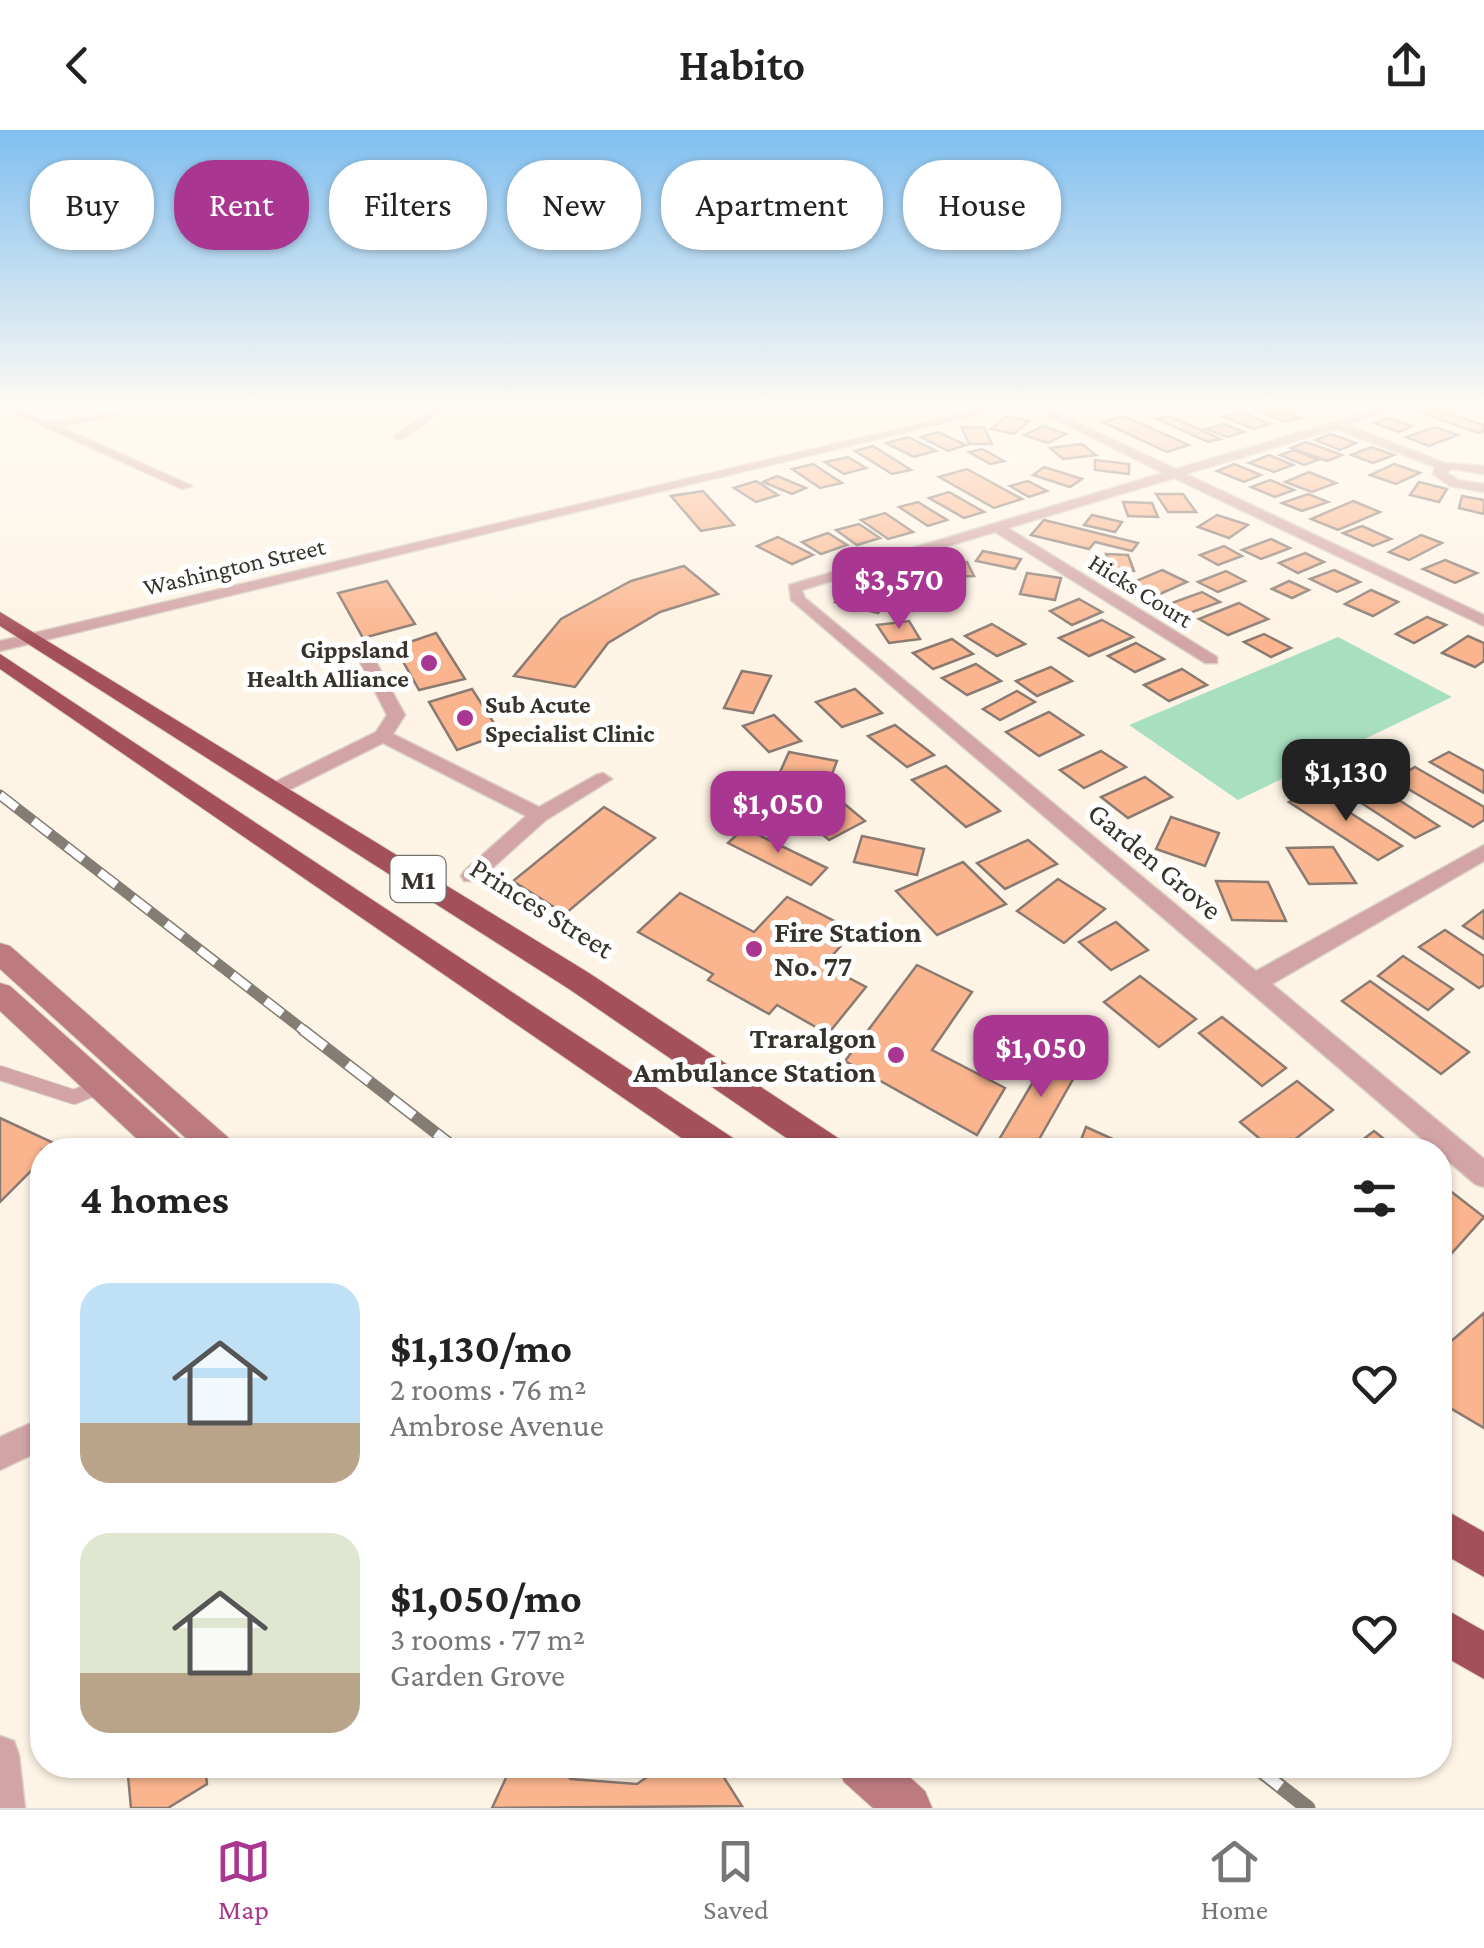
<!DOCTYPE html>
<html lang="en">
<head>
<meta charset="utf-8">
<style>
	:root { --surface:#fff; --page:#f6f6f6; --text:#222; --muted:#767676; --line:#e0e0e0; --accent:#a93690 }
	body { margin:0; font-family:"Crimson Pro",serif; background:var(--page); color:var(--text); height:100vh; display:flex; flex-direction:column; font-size:38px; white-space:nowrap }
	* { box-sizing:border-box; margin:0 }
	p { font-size:32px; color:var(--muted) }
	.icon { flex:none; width:55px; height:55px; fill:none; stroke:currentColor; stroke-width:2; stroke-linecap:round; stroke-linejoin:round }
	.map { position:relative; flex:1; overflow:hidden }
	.details { position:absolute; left:30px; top:1008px; width:1422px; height:640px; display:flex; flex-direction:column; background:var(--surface); border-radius:40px; box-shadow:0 2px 8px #0004 }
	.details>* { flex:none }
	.guide { position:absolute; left:30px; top:30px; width:1425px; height:90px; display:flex; gap:20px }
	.price { position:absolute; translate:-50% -85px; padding:0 22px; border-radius:20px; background:var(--accent); color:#fff; font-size:32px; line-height:65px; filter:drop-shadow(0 2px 5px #0008) }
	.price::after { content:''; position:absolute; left:50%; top:60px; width:30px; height:22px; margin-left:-15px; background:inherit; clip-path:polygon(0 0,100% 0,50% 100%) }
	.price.current { background:#222; color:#fff }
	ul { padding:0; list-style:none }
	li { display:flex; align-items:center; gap:30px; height:250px; padding:0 50px }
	li span { display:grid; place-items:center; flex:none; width:280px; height:200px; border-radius:30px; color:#555 }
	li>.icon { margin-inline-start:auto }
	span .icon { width:120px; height:120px; fill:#fffc; stroke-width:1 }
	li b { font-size:42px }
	h2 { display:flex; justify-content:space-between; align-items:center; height:120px; padding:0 50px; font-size:42px }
	.pill { padding:0 35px; border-radius:40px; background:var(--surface); box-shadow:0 2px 8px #0004; font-size:35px; line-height:90px }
	.pill.current { background:var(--accent); color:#fff }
	header { display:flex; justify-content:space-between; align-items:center; height:130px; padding:0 50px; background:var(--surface); font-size:45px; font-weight:600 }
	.tabs { display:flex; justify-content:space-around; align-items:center; height:140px; border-top:2px solid var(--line); background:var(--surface); font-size:28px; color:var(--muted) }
	.tabs a { display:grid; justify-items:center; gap:5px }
	.tabs .current { color:var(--accent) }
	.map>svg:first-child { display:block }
	.green { fill:#a8dfbf }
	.building { fill:#fab58e; stroke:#8a7a72; stroke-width:2.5 }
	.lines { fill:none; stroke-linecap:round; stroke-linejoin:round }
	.service-casing { stroke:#dad1c4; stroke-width:16 }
	.minor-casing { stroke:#dad1c4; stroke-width:3 }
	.secondary-casing { stroke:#dad1c4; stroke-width:2 }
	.trunk-casing { stroke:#dad1c4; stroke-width:2 }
	.service { stroke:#d2a4a6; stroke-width:14 }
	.minor { fill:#d2a4a6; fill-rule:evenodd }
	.secondary { fill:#bd7b7f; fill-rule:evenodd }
	.trunk { fill:#a45058; fill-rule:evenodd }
	.rail-far2-casing { stroke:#837d73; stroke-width:11 }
	.rail-far1-casing { stroke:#837d73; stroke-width:12 }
	.rail-casing { stroke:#837d73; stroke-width:15 }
	.rail-far2 { stroke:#fff; stroke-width:8; stroke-dasharray:21; stroke-linecap:butt }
	.rail-far1 { stroke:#fff; stroke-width:9; stroke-dasharray:28; stroke-linecap:butt }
	.rail { stroke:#fff; stroke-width:11; stroke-dasharray:35; stroke-linecap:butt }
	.poi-dot { fill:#a93690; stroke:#fff; stroke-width:4 }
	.labels { text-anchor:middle; stroke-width:10; stroke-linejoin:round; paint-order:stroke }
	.far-street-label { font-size:25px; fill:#36322c; stroke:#fff }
	.far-poi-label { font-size:25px; font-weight:bold; fill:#36322c; stroke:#fff; text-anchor:end }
	.shield { fill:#fff; stroke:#72706b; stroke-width:2.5 }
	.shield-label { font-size:28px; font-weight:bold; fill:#36322c }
	.street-label { font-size:30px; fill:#36322c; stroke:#fff }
	.poi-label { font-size:30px; font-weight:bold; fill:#36322c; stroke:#fff; text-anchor:start }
</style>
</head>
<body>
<header><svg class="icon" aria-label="back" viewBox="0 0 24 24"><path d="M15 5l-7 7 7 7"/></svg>Habito<svg class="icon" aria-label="share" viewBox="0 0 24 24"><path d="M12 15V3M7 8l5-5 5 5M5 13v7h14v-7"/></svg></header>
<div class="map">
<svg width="1484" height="1678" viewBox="0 0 1484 1678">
	<rect width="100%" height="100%" fill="#fef4e5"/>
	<!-- green -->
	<polygon class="green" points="1338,507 1452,567 1238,670 1129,595"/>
	<!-- building -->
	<g class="building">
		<polygon points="1275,277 1301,288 1285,292 1258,281"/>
		<polygon points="1433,278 1484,295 1484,301 1478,303 1419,282"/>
		<polygon points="1241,282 1271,294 1254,299 1223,287"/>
		<polygon points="1007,286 1029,291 1014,304 991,299"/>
		<polygon points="1124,286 1189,315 1167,322 1102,292"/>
		<polygon points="1170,286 1221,309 1208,312 1157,289"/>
		<polygon points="1388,288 1413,296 1399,302 1374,293"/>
		<polygon points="1224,294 1244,302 1227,307 1206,299"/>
		<polygon points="1043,296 1066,304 1048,313 1024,305"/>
		<polygon points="961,297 984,297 992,314 969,314"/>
		<polygon points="1435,297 1458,305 1429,316 1406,307"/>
		<polygon points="938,302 966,315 948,321 921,307"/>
		<polygon points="1331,304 1356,313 1340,320 1315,310"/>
		<polygon points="908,307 936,321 914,327 886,313"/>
		<polygon points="1306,312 1342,325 1327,331 1291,318"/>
		<polygon points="1082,314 1096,325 1063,329 1050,318"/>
		<polygon points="873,316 911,340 892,344 855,321"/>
		<polygon points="1371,317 1394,325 1373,333 1351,325"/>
		<polygon points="982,319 1004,331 990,334 969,322"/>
		<polygon points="1294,320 1318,330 1304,335 1280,325"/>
		<polygon points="1269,325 1293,335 1274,342 1249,333"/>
		<polygon points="848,327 866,338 844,344 825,332"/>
		<polygon points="1095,330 1129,334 1129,344 1095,340"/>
		<polygon points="813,334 842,353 820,358 792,339"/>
		<polygon points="1234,334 1261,345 1244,352 1217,341"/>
		<polygon points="1394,334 1420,343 1396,354 1370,345"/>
		<polygon points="1044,337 1082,349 1070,357 1033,345"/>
		<polygon points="967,339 1022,369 994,378 939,347"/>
		<polygon points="1309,342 1336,353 1312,362 1285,352"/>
		<polygon points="777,346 806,358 792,364 763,352"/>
		<polygon points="1270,350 1294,360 1275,367 1251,357"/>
		<polygon points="756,351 778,365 756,372 734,358"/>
		<polygon points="1028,351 1047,361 1029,367 1010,356"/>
		<polygon points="1419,352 1447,359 1439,372 1410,365"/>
		<polygon points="703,361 734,395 701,401 671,366"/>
		<polygon points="949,362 984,382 964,388 929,368"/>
		<polygon points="1156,364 1183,364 1196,382 1168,382"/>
		<polygon points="1308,364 1328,372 1302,381 1282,373"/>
		<polygon points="1462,366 1484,370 1484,384 1459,378"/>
		<polygon points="1353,371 1380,382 1338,400 1311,389"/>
		<polygon points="918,372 947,390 928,396 899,377"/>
		<polygon points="1123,372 1152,373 1158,387 1128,386"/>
		<polygon points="885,383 913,402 888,409 861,390"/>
		<polygon points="1092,385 1122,392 1115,402 1084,395"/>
		<polygon points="1217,385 1248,395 1229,408 1198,397"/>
		<polygon points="1044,390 1138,413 1132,421 1095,412 1089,419 1031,405"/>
		<polygon points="859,394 880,408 857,415 836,400"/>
		<polygon points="1362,396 1391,409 1373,416 1343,403"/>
		<polygon points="828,403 847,415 821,424 802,412"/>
		<polygon points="1421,405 1442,413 1409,430 1389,422"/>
		<polygon points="778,407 813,425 792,434 757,416"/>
		<polygon points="1271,409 1290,418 1261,429 1242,420"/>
		<polygon points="1224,416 1242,426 1218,435 1200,425"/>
		<polygon points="983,421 1021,429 1015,439 976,431"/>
		<polygon points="1305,423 1324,432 1298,443 1279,433"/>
		<polygon points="1106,424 1128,425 1134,441 1111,440"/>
		<polygon points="1445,430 1477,443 1455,453 1423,439"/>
		<polygon points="967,432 974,446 939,447 932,434"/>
		<polygon points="684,436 718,464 660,482 608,513 575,557 514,546 561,489 631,451"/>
		<polygon points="1162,440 1187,452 1153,467 1129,454"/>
		<polygon points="1334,440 1360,452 1337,462 1310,449"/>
		<polygon points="1226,441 1245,451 1218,462 1198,452"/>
		<polygon points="885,442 928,451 919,465 876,456"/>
		<polygon points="1027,443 1061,448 1055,470 1020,464"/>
		<polygon points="387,451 415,494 363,508 338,463"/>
		<polygon points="1289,451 1309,460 1292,468 1272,459"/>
		<polygon points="847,457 890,468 878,483 835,472"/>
		<polygon points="1371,460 1398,472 1373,486 1345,474"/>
		<polygon points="1202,462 1220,472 1187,484 1169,474"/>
		<polygon points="1079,469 1102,482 1072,495 1050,481"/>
		<polygon points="1239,473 1268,489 1228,505 1199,489"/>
		<polygon points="1427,487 1446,495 1414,513 1396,504"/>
		<polygon points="1102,490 1133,507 1089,526 1059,508"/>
		<polygon points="909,491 920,509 889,513 877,495"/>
		<polygon points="992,494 1025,514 997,526 965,506"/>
		<polygon points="436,503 465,549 419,560 395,517"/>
		<polygon points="1264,504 1291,518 1271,527 1244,512"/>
		<polygon points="1468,506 1484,513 1484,531 1475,537 1442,523"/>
		<polygon points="952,509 973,524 933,539 913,523"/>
		<polygon points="1136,513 1164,529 1135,542 1108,526"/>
		<polygon points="976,534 1001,551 967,565 942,548"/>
		<polygon points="1051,537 1072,551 1037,566 1016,551"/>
		<polygon points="1182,539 1207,555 1169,571 1144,555"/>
		<polygon points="742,541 771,546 753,583 724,578"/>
		<polygon points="472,559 501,604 457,620 429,572"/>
		<polygon points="855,559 882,583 842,597 816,572"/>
		<polygon points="1017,561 1035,572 1000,590 983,579"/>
		<polygon points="1049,582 1083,605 1039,626 1006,602"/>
		<polygon points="774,585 801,611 769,622 743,596"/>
		<polygon points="895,595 934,625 907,637 868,606"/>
		<polygon points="1101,621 1126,637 1084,658 1060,640"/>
		<polygon points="789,622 837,631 829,652 780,642"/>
		<polygon points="1449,622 1484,641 1484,663 1430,632"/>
		<polygon points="946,636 1000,681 966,697 912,650"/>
		<polygon points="1415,637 1484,677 1484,690 1473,697 1393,650"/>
		<polygon points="1145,647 1172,667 1128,688 1101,667"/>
		<polygon points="1367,649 1439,696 1415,708 1343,661"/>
		<polygon points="1313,659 1402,716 1378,730 1289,672"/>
		<polygon points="829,661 865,691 829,710 793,679"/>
		<polygon points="604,677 655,708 565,784 513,751"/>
		<polygon points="1171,687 1219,703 1205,736 1156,719"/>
		<polygon points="744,698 827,738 811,755 728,713"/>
		<polygon points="862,706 924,719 917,745 854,732"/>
		<polygon points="1028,710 1057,734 1005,759 977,733"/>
		<polygon points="1333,717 1356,753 1309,754 1287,718"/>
		<polygon points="963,732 1006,774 937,805 896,761"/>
		<polygon points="1058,749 1105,779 1064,813 1017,781"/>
		<polygon points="1216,751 1268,752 1286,791 1232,790"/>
		<polygon points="680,763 754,802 787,767 854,801 824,835 866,857 828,904 777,875 769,884 708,850 713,844 638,802"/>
		<polygon points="1484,780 1484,809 1463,796"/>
		<polygon points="1116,792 1148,820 1111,840 1079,812"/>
		<polygon points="1445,800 1484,826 1484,855 1479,858 1419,817"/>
		<polygon points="1403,826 1453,859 1428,880 1378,846"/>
		<polygon points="917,835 972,862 932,920 1005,958 977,1005 845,931"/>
		<polygon points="1140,846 1196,889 1159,917 1104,872"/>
		<polygon points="1370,851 1469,922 1441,944 1342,871"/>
		<polygon points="1222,887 1286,938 1262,956 1199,903"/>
		<polygon points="1056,913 1085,928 1033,1020 994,1018"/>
		<polygon points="1297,951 1333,980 1281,1020 1273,1020 1240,992"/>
		<polygon points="0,988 58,1015 42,1020 42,1030 0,1072"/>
		<polygon points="1086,997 1137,1020 1077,1020"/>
		<polygon points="1374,1001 1398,1020 1349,1020"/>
		<polygon points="1440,1053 1484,1087 1452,1123 1440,1113"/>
		<polygon points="42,1059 42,1115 39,1117 35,1062"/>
		<polygon points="1484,1183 1484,1298 1440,1272 1440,1209 1449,1213"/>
		<polygon points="127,1635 205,1635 207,1654 168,1678 131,1678"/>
		<polygon points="512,1635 549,1635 571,1649 637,1654 664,1635 716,1635 742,1676 492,1678"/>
	</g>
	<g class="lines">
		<!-- service casing -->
		<g class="service-casing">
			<polyline id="service" points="0,943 74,967 98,957"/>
		</g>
		<!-- minor casing -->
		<g class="minor-casing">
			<g id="minor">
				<path d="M1,277C20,277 31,287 48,291C66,295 126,277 153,277L61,297L192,356L182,359Z"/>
				<polygon points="435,277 448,277 403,309 395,309 395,305"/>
				<polygon points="991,277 1010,277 0,521 0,511"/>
				<polygon points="1030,277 1044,277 1176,339 1385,277 1401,277 1347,295 1445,333 1484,336 1484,344 1452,339 1446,342 1458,350 1484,354 1484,362 1450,356 1433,344 1435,337 1336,299 1186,344 1484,485 1484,496 1174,348 1008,398 1217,527 1217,533 1205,533 995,402 802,460 805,468 1256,841 1484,715 1484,731 1272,854 1484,1029 1484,1057 1475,1054 1440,1024 1440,1020 1435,1020 791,470 789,455 1163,343"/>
				<polygon points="367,525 375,530 405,585 393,604 539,677 596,645 603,643 612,649 546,690 478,751 464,751 461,746 464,741 526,686 383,613 281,664 267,664 267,656 376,602 387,585 359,530"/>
				<polygon points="42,1288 42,1320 0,1340 0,1307"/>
				<polygon points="0,1606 14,1611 19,1625 25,1678 0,1678"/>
			</g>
		</g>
		<!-- secondary casing -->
		<g class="secondary-casing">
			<g id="secondary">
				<polygon points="0,813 10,816 231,1010 236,1020 199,1020 0,839"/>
				<polygon points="0,853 10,856 182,1010 187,1020 149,1020 0,881"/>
				<polygon points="837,1635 896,1635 925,1661 932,1678 873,1678 844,1652"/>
			</g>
		</g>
		<!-- trunk casing -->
		<g class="trunk-casing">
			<g id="trunk">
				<polygon points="0,482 589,843 841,1010 846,1020 804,1020 569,859 0,496"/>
				<polygon points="0,524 736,1010 741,1020 699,1020 0,539"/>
				<polygon points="1440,1377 1484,1402 1484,1447 1440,1422"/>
				<polygon points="1440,1476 1484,1501 1484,1549 1440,1524"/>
			</g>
		</g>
		<!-- service -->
		<use href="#service" class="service"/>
		<!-- minor -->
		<use href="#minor" class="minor"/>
		<!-- secondary -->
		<use href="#secondary" class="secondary"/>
		<!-- trunk -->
		<use href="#trunk" class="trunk"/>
		<!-- rail-far2 casing -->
		<g class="rail-far2-casing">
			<polyline id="rail-far2" points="0,665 306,902"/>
		</g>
		<!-- rail-far1 casing -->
		<g class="rail-far1-casing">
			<polyline id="rail-far1" points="303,900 458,1020"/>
		</g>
		<!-- rail casing -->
		<g class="rail-casing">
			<polyline id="rail" points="1253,1635 1308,1678"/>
		</g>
		<!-- rail-far2 -->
		<use href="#rail-far2" class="rail-far2"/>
		<!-- rail-far1 -->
		<use href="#rail-far1" class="rail-far1"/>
		<!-- rail -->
		<use href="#rail" class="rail"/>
	</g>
	<!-- sky -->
	<linearGradient id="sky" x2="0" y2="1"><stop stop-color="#80bff0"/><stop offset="0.54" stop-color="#fffaf3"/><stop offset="1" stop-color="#fffaf3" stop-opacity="0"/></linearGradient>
	<rect width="1484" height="512" fill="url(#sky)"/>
	<!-- markers -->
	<g class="poi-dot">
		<circle cx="429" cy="533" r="10"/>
		<circle cx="465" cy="588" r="10"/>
		<circle cx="754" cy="819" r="10"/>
		<circle cx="896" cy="925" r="10"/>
	</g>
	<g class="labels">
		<!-- far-street labels -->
		<g class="far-street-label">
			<text transform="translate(234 436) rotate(-13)" y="9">Washington Street</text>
			<text transform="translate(1141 460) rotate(32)" y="9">Hicks Court</text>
		</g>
		<!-- far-poi labels -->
		<g class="far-poi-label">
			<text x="409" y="528">Gippsland<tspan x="409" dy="29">Health Alliance</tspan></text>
			<text x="485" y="583" text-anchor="start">Sub Acute<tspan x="485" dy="29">Specialist Clinic</tspan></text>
		</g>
		<!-- shield labels -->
		<rect class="shield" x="390.5" y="726" width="55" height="46" rx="8"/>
		<g class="shield-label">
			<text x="418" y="759">M1</text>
		</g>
		<!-- street labels -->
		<g class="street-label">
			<text transform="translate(1155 731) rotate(40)" y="10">Garden Grove</text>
			<text transform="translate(542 778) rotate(32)" y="10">Princes Street</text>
		</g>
		<!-- poi labels -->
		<g class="poi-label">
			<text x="774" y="812">Fire Station<tspan x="774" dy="34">No. 77</tspan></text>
			<text x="876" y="918" text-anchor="end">Traralgon<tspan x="876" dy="34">Ambulance Station</tspan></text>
		</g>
	</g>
</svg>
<b class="price" style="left:899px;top:502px">$3,570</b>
<b class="price current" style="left:1346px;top:694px">$1,130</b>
<b class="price" style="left:778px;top:726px">$1,050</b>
<b class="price" style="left:1041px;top:970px">$1,050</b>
<div class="guide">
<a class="pill">Buy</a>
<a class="pill current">Rent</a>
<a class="pill">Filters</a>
<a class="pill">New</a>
<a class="pill">Apartment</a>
<a class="pill">House</a>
</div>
<section class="details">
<h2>4 homes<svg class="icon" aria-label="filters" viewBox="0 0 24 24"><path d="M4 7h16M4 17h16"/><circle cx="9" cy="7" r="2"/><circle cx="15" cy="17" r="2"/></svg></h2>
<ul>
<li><span style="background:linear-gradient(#bfe0f5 70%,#b9a48a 0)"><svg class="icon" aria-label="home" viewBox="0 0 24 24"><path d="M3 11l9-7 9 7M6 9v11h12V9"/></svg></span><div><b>$1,130/mo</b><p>2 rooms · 76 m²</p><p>Ambrose Avenue</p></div><svg class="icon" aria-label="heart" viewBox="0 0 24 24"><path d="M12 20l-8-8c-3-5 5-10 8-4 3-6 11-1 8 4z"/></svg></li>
<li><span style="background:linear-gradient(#dfe7d0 70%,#b9a48a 0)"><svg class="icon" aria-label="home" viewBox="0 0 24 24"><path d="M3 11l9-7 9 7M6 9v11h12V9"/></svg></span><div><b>$1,050/mo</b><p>3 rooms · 77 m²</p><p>Garden Grove</p></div><svg class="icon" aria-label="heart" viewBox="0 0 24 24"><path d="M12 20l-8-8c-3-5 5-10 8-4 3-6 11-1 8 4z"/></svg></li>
</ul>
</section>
</div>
<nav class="tabs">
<a class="current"><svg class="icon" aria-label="map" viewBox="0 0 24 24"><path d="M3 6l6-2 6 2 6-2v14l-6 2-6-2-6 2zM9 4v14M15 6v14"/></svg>Map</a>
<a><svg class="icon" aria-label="saved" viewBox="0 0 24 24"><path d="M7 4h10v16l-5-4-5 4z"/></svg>Saved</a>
<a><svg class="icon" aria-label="home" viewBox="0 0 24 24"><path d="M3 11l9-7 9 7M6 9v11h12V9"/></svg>Home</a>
</nav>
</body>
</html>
